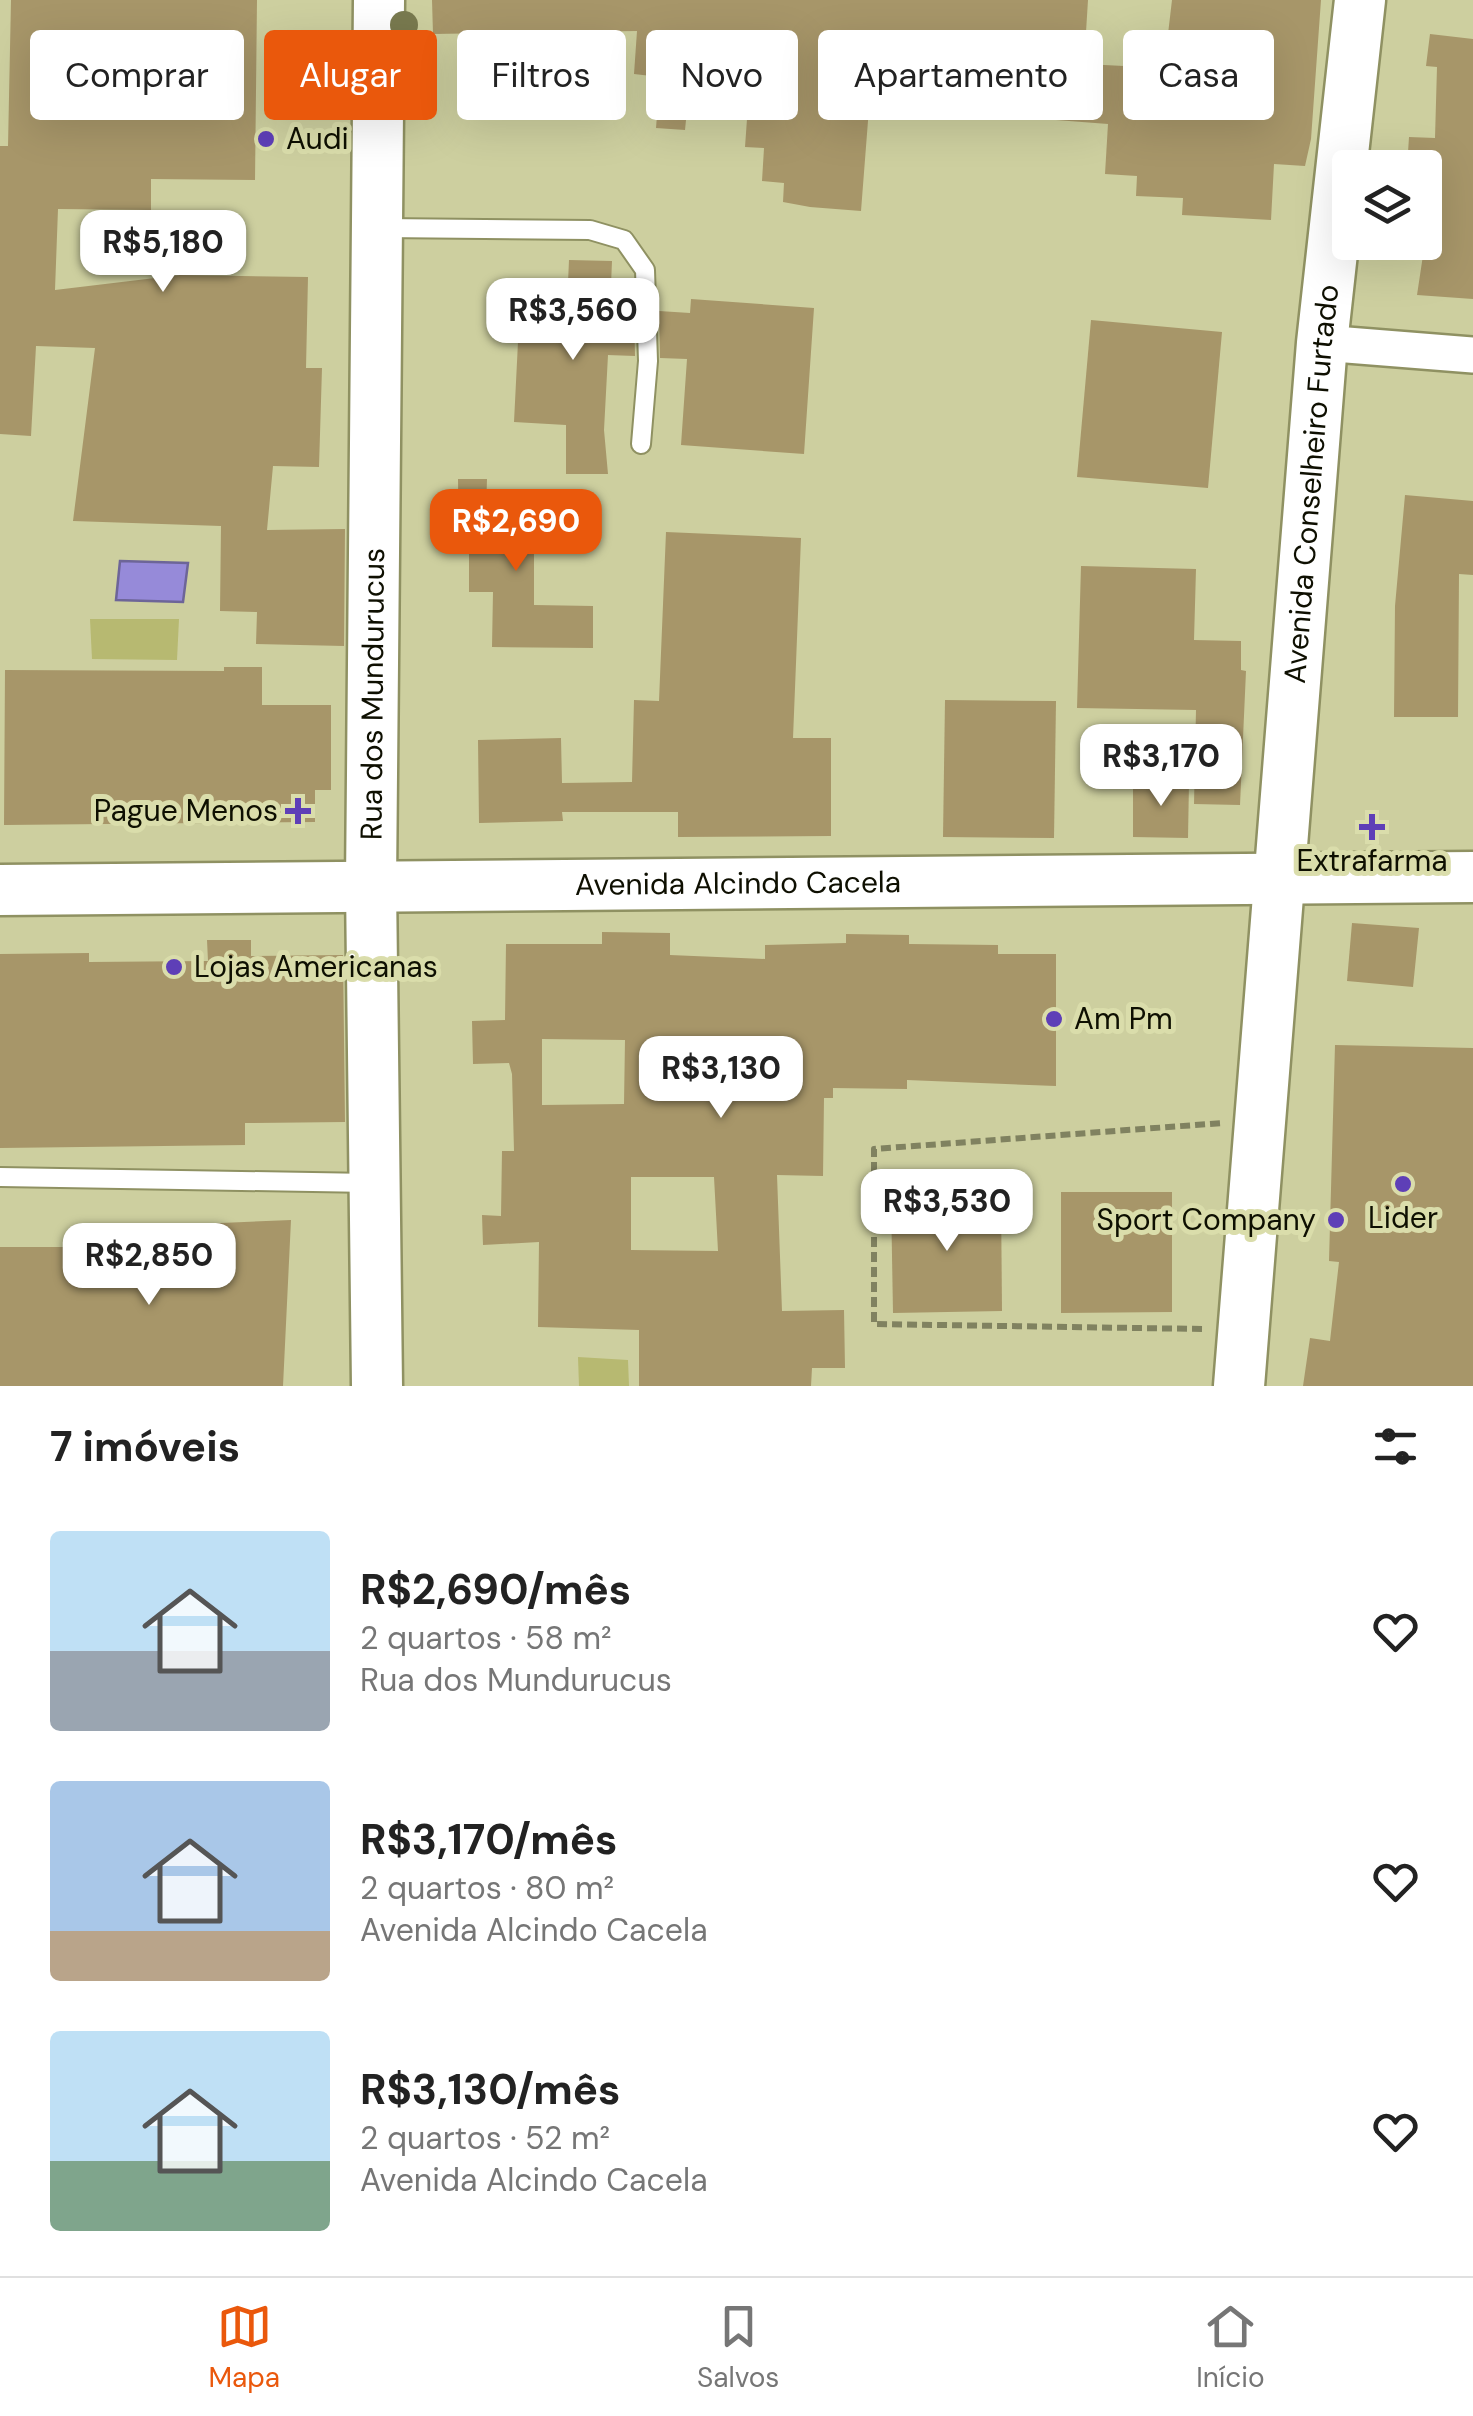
<!DOCTYPE html>
<html lang="pt">
<head>
<meta charset="utf-8">
<style>
	:root { --surface:#fff; --page:#f6f6f6; --text:#222; --muted:#767676; --line:#e0e0e0; --accent:#ea580c }
	body { margin:0; font-family:"DM Sans",sans-serif; background:var(--page); color:var(--text); height:100vh; display:flex; flex-direction:column; font-size:38px; white-space:nowrap }
	* { box-sizing:border-box; margin:0 }
	p { font-size:32px; color:var(--muted) }
	.icon { flex:none; width:55px; height:55px; fill:none; stroke:currentColor; stroke-width:2; stroke-linecap:round; stroke-linejoin:round }
	.map { position:relative; height:1386px; overflow:hidden }
	.details { display:flex; flex-direction:column; background:var(--surface); flex:1 }
	.details>* { flex:none }
	.hud { position:absolute; left:30px; top:30px; width:1415px; height:90px; display:flex; gap:20px }
	.fabs { position:absolute; left:1332px; top:150px; display:grid; gap:20px }
	.fabs a { display:grid; place-items:center; width:110px; height:110px; border-radius:10px; background:var(--surface); box-shadow:0 10px 40px #0002; font-size:50px }
	.price { position:absolute; translate:-50% -85px; padding:0 22px; border-radius:20px; background:#fff; color:#222; font-size:32px; line-height:65px; filter:drop-shadow(0 2px 5px #0008) }
	.price::after { content:''; position:absolute; left:50%; top:60px; width:30px; height:22px; margin-left:-15px; background:inherit; clip-path:polygon(0 0,100% 0,50% 100%) }
	.price.selected { background:var(--accent); color:#fff }
	ul { padding:0; list-style:none }
	li { display:flex; align-items:center; gap:30px; height:250px; padding:0 50px }
	li span { display:grid; place-items:center; flex:none; width:280px; height:200px; border-radius:10px; color:#555 }
	li>.icon { margin-inline-start:auto }
	span .icon { width:120px; height:120px; fill:#fffc; stroke-width:1 }
	li b { font-size:42px }
	h2 { display:flex; justify-content:space-between; align-items:center; height:120px; padding:0 50px; font-size:42px }
	.pill { padding:0 35px; border-radius:10px; background:var(--surface); box-shadow:0 10px 40px #0002; font-size:35px; line-height:90px }
	.pill.selected { background:var(--accent); color:#fff }
	.tabs { display:flex; justify-content:space-around; align-items:center; height:140px; border-top:2px solid var(--line); background:var(--surface); font-size:28px; color:var(--muted) }
	.tabs a { display:grid; justify-items:center; gap:5px }
	.tabs .selected { color:var(--accent) }
	.map>svg:first-child { display:block }
	.green { fill:#b7b971 }
	.water { fill:#968ad9; stroke:#6d6598; stroke-width:2.5 }
	.building { fill:#a79669; fill-rule:evenodd }
	.lines { fill:none; stroke-linecap:round; stroke-linejoin:round }
	.lane-casing { stroke:#8f9162; stroke-width:22 }
	.street-casing { stroke:#8f9162; stroke-width:40 }
	.secondary-casing { stroke:#8f9162; stroke-width:55 }
	.path { stroke:#808260; stroke-width:6; stroke-dasharray:10 5; stroke-linecap:butt }
	.lane { stroke:#fff; stroke-width:18 }
	.street { stroke:#fff; stroke-width:35 }
	.secondary { stroke:#fff; stroke-width:50 }
	.tree { fill:#797a4f }
	.poi-dot { fill:#5e3fb7; stroke:#daddab; stroke-width:4 }
	.labels { text-anchor:middle; stroke-width:10; stroke-linejoin:round; paint-order:stroke }
	.poi-label { font-size:30px; fill:#0e0f01; stroke:#daddab; text-anchor:start }
	.street-label { font-size:30px; fill:#0e0f01; stroke:#daddab }
</style>
</head>
<body>
<div class="map">
<svg width="1473" height="1386" viewBox="0 0 1473 1386">
	<rect width="100%" height="100%" fill="#cdcf9f"/>
	<!-- green -->
	<g class="green">
		<polygon points="90,619 179,619 177,660 92,659"/>
		<polygon points="578,1357 628,1360 629,1386 579,1386"/>
	</g>
	<!-- water -->
	<polygon class="water" points="120,561 188,563 183,602 116,600"/>
	<!-- building -->
	<g class="building">
		<polygon points="11,0 257,0 255,180 151,179 151,210 58,209 55,290 180,275 308,277 306,368 322,368 319,467 273,466 267,530 345,529 344,646 256,644 257,612 220,611 221,526 73,521 95,348 36,346 31,436 0,434 0,146 8,146"/>
		<polygon points="432,0 1088,0 1084,64 1164,68 1172,0 1321,0 1311,139 1305,166 1274,164 1271,220 1182,215 1183,198 1136,196 1137,176 1105,174 1108,124 1030,118 1032,89 903,82 899,112 869,108 861,211 810,207 783,202 784,183 762,181 764,148 745,147 748,105 688,100 685,130 656,128 660,77 634,74 637,31 433,34"/>
		<polygon points="1430,34 1473,39 1473,299 1417,295 1425,242 1425,168 1407,168 1409,137 1435,138 1437,67 1426,66"/>
		<polygon points="569,260 612,261 610,309 634,310 635,356 608,355 604,430 608,474 566,474 566,425 514,422 520,302 567,305"/>
		<polygon points="691,299 814,308 804,454 681,445 687,359 660,358 659,311 690,313"/>
		<polygon points="1091,320 1222,332 1208,488 1077,477"/>
		<polygon points="458,479 487,479 486,513 556,512 556,552 534,552 534,605 593,606 593,648 492,647 493,592 469,592 469,553 459,553"/>
		<polygon points="1405,495 1473,501 1473,575 1459,574 1458,717 1394,717 1395,606"/>
		<polygon points="666,532 801,538 793,738 831,738 831,836 678,837 678,812 562,812 563,821 479,823 478,740 561,738 562,783 632,782 634,700 659,701"/>
		<polygon points="1081,566 1196,569 1194,640 1241,641 1241,670 1246,671 1240,805 1194,804 1196,710 1077,708"/>
		<polygon points="224,667 262,667 262,705 331,705 331,790 315,790 315,822 4,825 5,670 224,671"/>
		<polygon points="945,700 1056,701 1054,838 943,837"/>
		<polygon points="1133,781 1189,782 1188,838 1133,837"/>
		<polygon points="1352,923 1419,928 1413,987 1347,981"/>
		<path d="M602,932L670,933V955L765,959V945L846,943V934L909,935V944L998,945V954H1056V1086L907,1080V1089L833,1088V1098H824L823,1176L777,1175L782,1311L844,1310L845,1368H812L811,1386H639V1330L538,1327L539,1242L483,1245L482,1215L501,1216L502,1151H514L512,1074L509,1063L473,1064L472,1021L505,1020L506,944H602ZM542,1039L625,1040L624,1104L542,1105ZM631,1177H714L718,1251L631,1250Z"/>
		<polygon points="207,940 251,940 251,956 343,955 345,1122 245,1123 245,1145 0,1148 0,954 89,953 89,962 208,961"/>
		<polygon points="1335,1045 1473,1048 1473,1386 1303,1386 1310,1338 1330,1341 1339,1262 1329,1261"/>
		<polygon points="1061,1192 1172,1192 1172,1312 1061,1313"/>
		<polygon points="1001,1195 1002,1311 893,1313 891,1197"/>
		<polygon points="291,1220 283,1386 0,1386 0,1247 104,1247 103,1228"/>
	</g>
	<g class="lines">
		<!-- lane casing -->
		<g class="lane-casing">
			<g id="lane">
				<polyline points="382,228 590,230 624,240 645,270 648,361 641,444"/>
				<polyline points="0,1177 371,1183"/>
			</g>
		</g>
		<!-- street casing -->
		<g class="street-casing">
			<polyline id="street" points="1322,343 1473,355"/>
		</g>
		<!-- secondary casing -->
		<g class="secondary-casing">
			<g id="secondary">
				<path id="s1" d="M0,890L1473,877"/>
				<path id="s2" d="M377,1386L371,885L379,0"/>
				<path id="s3" d="M1239,1386L1322,343L1360,0"/>
			</g>
		</g>
		<!-- path -->
		<polyline class="path" points="1202,1329 874,1324 874,1149 1222,1123"/>
		<!-- lane -->
		<use href="#lane" class="lane"/>
		<!-- street -->
		<use href="#street" class="street"/>
		<!-- secondary -->
		<use href="#secondary" class="secondary"/>
	</g>
	<!-- trees -->
	<circle class="tree" cx="404" cy="25" r="14"/>
	<!-- markers -->
	<g class="poi-dot">
		<circle cx="266" cy="139" r="10"/>
		<path d="M293 796h10v10h10v10h-10v10h-10v-10h-10v-10h10z"/>
		<path d="M1367 812h10v10h10v10h-10v10h-10v-10h-10v-10h10z"/>
		<circle cx="174" cy="967" r="10"/>
		<circle cx="1054" cy="1019" r="10"/>
		<circle cx="1403" cy="1184" r="10"/>
		<circle cx="1336" cy="1220" r="10"/>
	</g>
	<g class="labels">
		<!-- poi labels -->
		<g class="poi-label">
			<text x="286" y="149">Audi</text>
			<text x="278" y="821" text-anchor="end">Pague Menos</text>
			<text x="1372" y="871" text-anchor="middle">Extrafarma</text>
			<text x="194" y="977">Lojas Americanas</text>
			<text x="1074" y="1029">Am Pm</text>
			<text x="1403" y="1228" text-anchor="middle">Lider</text>
			<text x="1316" y="1230" text-anchor="end">Sport Company</text>
		</g>
		<!-- street labels -->
		<g class="street-label">
			<text dy="10" stroke="none"><textPath href="#s3" startOffset="905">Avenida Conselheiro Furtado</textPath></text>
			<text dy="10" stroke="none"><textPath href="#s2" startOffset="692">Rua dos Mundurucus</textPath></text>
			<text dy="10" stroke="none"><textPath href="#s1" startOffset="738">Avenida Alcindo Cacela</textPath></text>
		</g>
	</g>
</svg>
<div class="fabs">
<a><svg class="icon" aria-label="layers" viewBox="0 0 24 24"><path d="M12 4l9 5-9 5-9-5zM3 14l9 5 9-5"/></svg></a>
</div>
<b class="price" style="left:163px;top:295px">R$5,180</b>
<b class="price" style="left:573px;top:363px">R$3,560</b>
<b class="price selected" style="left:516px;top:574px">R$2,690</b>
<b class="price" style="left:1161px;top:809px">R$3,170</b>
<b class="price" style="left:721px;top:1121px">R$3,130</b>
<b class="price" style="left:947px;top:1254px">R$3,530</b>
<b class="price" style="left:149px;top:1308px">R$2,850</b>
<div class="hud">
<a class="pill">Comprar</a>
<a class="pill selected">Alugar</a>
<a class="pill">Filtros</a>
<a class="pill">Novo</a>
<a class="pill">Apartamento</a>
<a class="pill">Casa</a>
</div>
</div>
<section class="details">
<h2>7 imóveis<svg class="icon" aria-label="filters" viewBox="0 0 24 24"><path d="M4 7h16M4 17h16"/><circle cx="9" cy="7" r="2"/><circle cx="15" cy="17" r="2"/></svg></h2>
<ul>
<li><span style="background:linear-gradient(#bfe0f5 60%,#9aa5b1 0)"><svg class="icon" aria-label="home" viewBox="0 0 24 24"><path d="M3 11l9-7 9 7M6 9v11h12V9"/></svg></span><div><b>R$2,690/mês</b><p>2 quartos · 58 m²</p><p>Rua dos Mundurucus</p></div><svg class="icon" aria-label="heart" viewBox="0 0 24 24"><path d="M12 20l-8-8c-3-5 5-10 8-4 3-6 11-1 8 4z"/></svg></li>
<li><span style="background:linear-gradient(#a9c7e8 75%,#b9a48a 0)"><svg class="icon" aria-label="home" viewBox="0 0 24 24"><path d="M3 11l9-7 9 7M6 9v11h12V9"/></svg></span><div><b>R$3,170/mês</b><p>2 quartos · 80 m²</p><p>Avenida Alcindo Cacela</p></div><svg class="icon" aria-label="heart" viewBox="0 0 24 24"><path d="M12 20l-8-8c-3-5 5-10 8-4 3-6 11-1 8 4z"/></svg></li>
<li><span style="background:linear-gradient(#bfe0f5 65%,#7fa58c 0)"><svg class="icon" aria-label="home" viewBox="0 0 24 24"><path d="M3 11l9-7 9 7M6 9v11h12V9"/></svg></span><div><b>R$3,130/mês</b><p>2 quartos · 52 m²</p><p>Avenida Alcindo Cacela</p></div><svg class="icon" aria-label="heart" viewBox="0 0 24 24"><path d="M12 20l-8-8c-3-5 5-10 8-4 3-6 11-1 8 4z"/></svg></li>
</ul>
</section>
<nav class="tabs">
<a class="selected"><svg class="icon" aria-label="map" viewBox="0 0 24 24"><path d="M3 6l6-2 6 2 6-2v14l-6 2-6-2-6 2zM9 4v14M15 6v14"/></svg>Mapa</a>
<a><svg class="icon" aria-label="saved" viewBox="0 0 24 24"><path d="M7 4h10v16l-5-4-5 4z"/></svg>Salvos</a>
<a><svg class="icon" aria-label="home" viewBox="0 0 24 24"><path d="M3 11l9-7 9 7M6 9v11h12V9"/></svg>Início</a>
</nav>
</body>
</html>
